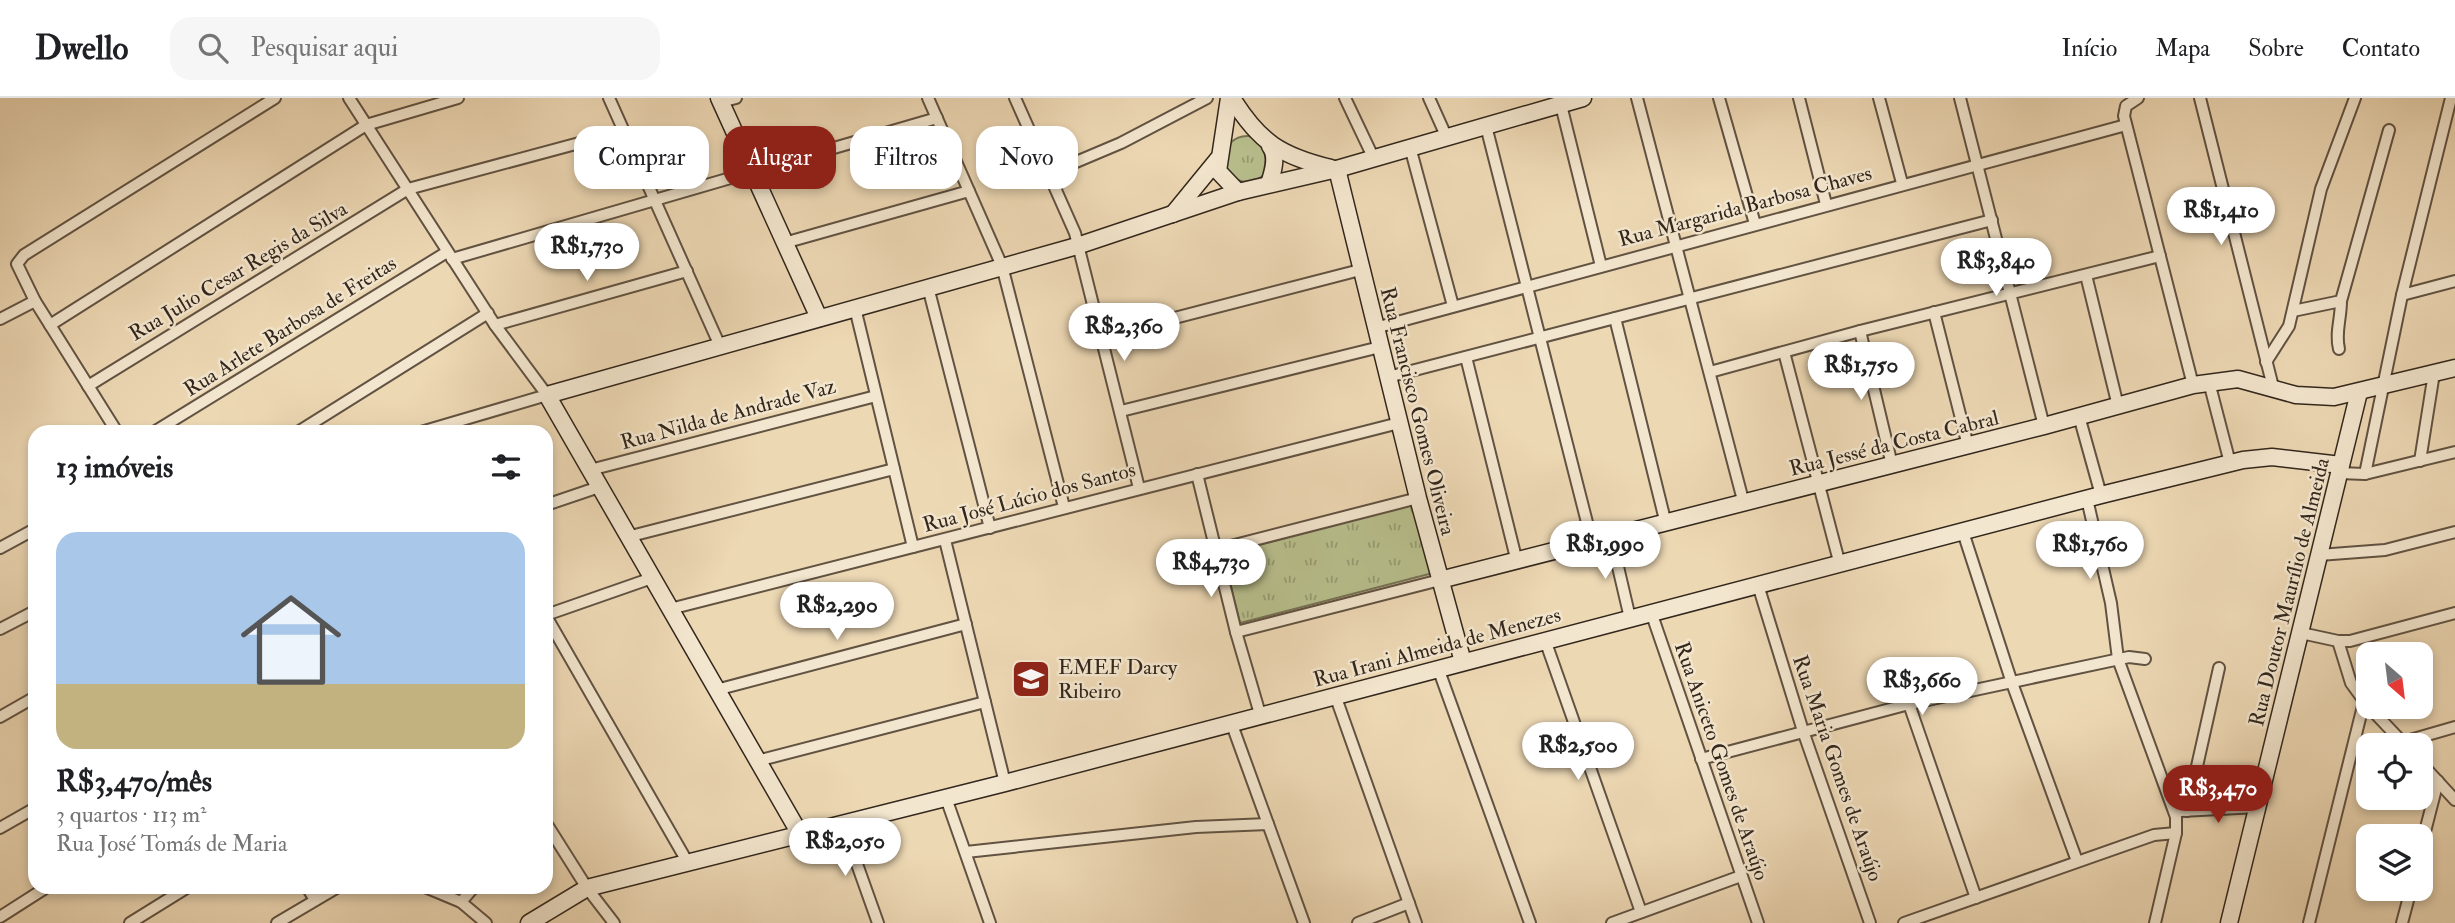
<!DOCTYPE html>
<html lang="pt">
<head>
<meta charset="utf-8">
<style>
	:root { --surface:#fff; --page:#f6f6f6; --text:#202124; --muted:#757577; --line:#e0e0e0; --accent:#8f2418 }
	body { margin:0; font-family:"IM FELL Double Pica",serif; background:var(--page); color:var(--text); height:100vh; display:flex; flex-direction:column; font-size:26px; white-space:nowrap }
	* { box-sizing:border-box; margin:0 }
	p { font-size:23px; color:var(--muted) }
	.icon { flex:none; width:38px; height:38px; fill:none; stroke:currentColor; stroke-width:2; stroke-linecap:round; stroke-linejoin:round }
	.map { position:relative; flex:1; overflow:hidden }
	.drawer { position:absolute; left:28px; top:327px; width:525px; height:469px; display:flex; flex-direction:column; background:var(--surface); border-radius:21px; box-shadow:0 4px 10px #0003 }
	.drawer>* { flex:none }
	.banner { position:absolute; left:574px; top:28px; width:665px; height:63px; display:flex; gap:14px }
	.needle { width:46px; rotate:152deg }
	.fabs { position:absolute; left:2356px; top:544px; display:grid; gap:14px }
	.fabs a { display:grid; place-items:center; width:77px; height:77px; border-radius:14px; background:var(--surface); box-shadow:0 4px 10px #0003; font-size:35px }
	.price { position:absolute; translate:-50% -60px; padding:0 16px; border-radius:24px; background:#fff; color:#222; font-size:23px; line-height:46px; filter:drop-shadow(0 2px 4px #0008) }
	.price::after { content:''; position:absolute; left:50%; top:42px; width:21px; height:16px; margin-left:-10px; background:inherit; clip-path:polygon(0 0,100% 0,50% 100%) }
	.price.active { background:var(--accent); color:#fff }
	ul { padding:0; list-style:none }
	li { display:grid; align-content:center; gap:14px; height:371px; padding:0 28px }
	li span { display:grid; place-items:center; height:217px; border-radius:21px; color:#555 }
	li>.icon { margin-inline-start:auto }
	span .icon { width:126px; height:126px; fill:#fffc; stroke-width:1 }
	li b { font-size:30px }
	h2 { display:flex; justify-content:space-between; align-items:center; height:84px; padding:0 28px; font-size:30px }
	.pill { padding:0 24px; border-radius:21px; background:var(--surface); box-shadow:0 4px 10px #0003; font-size:24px; line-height:63px }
	.pill.active { background:var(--accent); color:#fff }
	header { display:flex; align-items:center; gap:42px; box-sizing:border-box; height:98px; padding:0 35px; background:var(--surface); border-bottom:2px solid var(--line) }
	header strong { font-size:33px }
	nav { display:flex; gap:38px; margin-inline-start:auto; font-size:24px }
	.search { width:490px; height:63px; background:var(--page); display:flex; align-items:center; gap:18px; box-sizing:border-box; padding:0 24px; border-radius:21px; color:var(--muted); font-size:26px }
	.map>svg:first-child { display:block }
	.park { fill:url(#park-tufts); stroke:#757254; stroke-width:2 }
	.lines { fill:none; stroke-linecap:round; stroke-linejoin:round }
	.street-casing { stroke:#615242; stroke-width:14 }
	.secondary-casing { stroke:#32261c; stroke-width:19 }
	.street { stroke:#f3e6ce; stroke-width:10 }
	.secondary { stroke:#f3e6ce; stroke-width:16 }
	.labels { text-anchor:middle; stroke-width:5; stroke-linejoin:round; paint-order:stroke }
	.street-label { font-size:21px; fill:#32261c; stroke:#f3e6ce }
	.poi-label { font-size:21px; fill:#32261c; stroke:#f3e6ce; text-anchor:start }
</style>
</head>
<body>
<header>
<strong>Dwello</strong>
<div class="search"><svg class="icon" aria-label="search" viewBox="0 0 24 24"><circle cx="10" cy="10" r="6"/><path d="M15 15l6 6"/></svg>Pesquisar aqui</div>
<nav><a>Início</a><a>Mapa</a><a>Sobre</a><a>Contato</a></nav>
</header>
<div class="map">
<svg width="2455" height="825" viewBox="0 0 2455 825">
	<defs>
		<pattern id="park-tufts" width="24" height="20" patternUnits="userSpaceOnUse" patternTransform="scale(1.75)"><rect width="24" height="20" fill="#b8bf8d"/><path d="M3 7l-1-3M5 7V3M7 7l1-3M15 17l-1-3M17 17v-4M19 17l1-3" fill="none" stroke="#969b72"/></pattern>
	</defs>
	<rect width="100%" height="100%" fill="#edd8b4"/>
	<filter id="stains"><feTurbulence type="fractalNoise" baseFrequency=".00286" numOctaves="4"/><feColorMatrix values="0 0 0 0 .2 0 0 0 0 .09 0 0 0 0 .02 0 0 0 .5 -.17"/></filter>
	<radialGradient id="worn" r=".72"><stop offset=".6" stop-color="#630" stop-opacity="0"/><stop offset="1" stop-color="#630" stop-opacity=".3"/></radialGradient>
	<!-- park -->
	<g class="park">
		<circle cx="1247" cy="61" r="23"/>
		<polygon points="1415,406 1433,475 1240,525 1223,456"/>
	</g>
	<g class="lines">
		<!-- street casing -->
		<g class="street-casing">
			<g id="street">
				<polyline points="349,0 495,227 547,297 421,334"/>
				<polyline points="609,0 720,248"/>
				<polyline points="928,0 1002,168 1064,409"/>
				<polyline points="1015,0 1075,135 1139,390"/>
				<polyline points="1345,0 1374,61"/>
				<polyline points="1429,0 1447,40"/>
				<polyline points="1637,0 1744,406"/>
				<polyline points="1719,0 1755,126"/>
				<polyline points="1799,0 1826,106"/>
				<polyline points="1879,0 1902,85"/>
				<polyline points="1960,0 2044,328"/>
				<polyline points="2138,0 2126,8 2124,18 2193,287"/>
				<polyline points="2200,0 2273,289"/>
				<polyline points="721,4 736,0"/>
				<polyline points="1561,7 1601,168"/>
				<polyline points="1486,28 1592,444"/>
				<polyline points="1410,49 1453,208"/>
				<polyline points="1050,75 1121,45 1207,0"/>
				<polyline points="784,145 969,93"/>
				<polyline points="452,161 937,20"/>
				<polyline points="2086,177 2118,308"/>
				<polyline points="928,189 990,430"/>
				<polyline points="2402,197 2455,183"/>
				<polyline points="855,210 913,449"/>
				<polyline points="2293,213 2341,203 2389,32"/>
				<polyline points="1934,214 1968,348"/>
				<polyline points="1615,220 1666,426"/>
				<polyline points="0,221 35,203"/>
				<polyline points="50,227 366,27 458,0"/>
				<polyline points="495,227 687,173"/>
				<polyline points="1375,230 2126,27"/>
				<polyline points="1860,233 1892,367"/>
				<polyline points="1101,239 1360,172"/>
				<path d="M2339,251C2335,235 2341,221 2341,203"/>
				<polyline points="1784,254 1840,467"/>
				<polyline points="1466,259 1517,464"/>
				<polyline points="2266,264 2289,228 2321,91 2355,0"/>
				<polyline points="1710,274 1860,233 2160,158"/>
				<polyline points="1388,279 1992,122"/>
				<polyline points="2209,284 2230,365"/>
				<polyline points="88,288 408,91 624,33"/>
				<polyline points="1121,313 1380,249"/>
				<polyline points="2079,318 2101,397"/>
				<polyline points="117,334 35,203 17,166 24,157 275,0"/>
				<polyline points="154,334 447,154"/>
				<polyline points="298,334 488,215"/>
				<polyline points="2420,363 2434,275"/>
				<polyline points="590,372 876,298"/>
				<polyline points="2339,375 2365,376 2455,354"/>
				<polyline points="1197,376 1236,534 1260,616"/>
				<polyline points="2365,376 2402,197 2451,0"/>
				<polyline points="2087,401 2111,505 2118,561 2176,719 2176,735 2155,825"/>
				<polyline points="546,407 599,389"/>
				<polyline points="1963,434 2012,585 2077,763"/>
				<polyline points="627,439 894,371"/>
				<polyline points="1611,439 1630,520"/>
				<polyline points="945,442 1005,685"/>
				<polyline points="0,450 35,431"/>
				<polyline points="1215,452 1418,400"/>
				<polyline points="2319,457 2385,452 2455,434"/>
				<polyline points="1758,487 1803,633 1870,825"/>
				<polyline points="670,511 1399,325"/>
				<polyline points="1651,514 1758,825"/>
				<polyline points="546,517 652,480"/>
				<polyline points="546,518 688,765"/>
				<polyline points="0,531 35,513"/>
				<polyline points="1236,534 1440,482"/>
				<polyline points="2301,535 2338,543 2350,543 2455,515"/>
				<polyline points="1545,542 1641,814"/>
				<polyline points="2338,543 2351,585 2367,607"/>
				<polyline points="1438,570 1530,825"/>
				<polyline points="716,592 966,526"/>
				<polyline points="1335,597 1416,825"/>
				<polyline points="1909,606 1976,800"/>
				<polyline points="2369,609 2406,648"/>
				<polyline points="0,619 35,599"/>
				<polyline points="1231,624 1304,825"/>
				<polyline points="2403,644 2455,629"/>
				<polyline points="1701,661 1909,606 2129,559 2145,561"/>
				<polyline points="757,663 985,604"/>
				<polyline points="2420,664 2455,702"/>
				<polyline points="946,700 990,825"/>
				<polyline points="2181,713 2258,709"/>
				<polyline points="2187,713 2219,570"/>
				<polyline points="842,724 878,825"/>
				<polyline points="546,725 587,790 614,825"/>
				<polyline points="0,730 35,710"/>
				<polyline points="2420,753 2438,683"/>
				<polyline points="966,754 1196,729 1268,726"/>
				<polyline points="307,789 315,802"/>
				<polyline points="425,789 461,804 486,825"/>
				<polyline points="461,804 474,789"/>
				<polyline points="0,819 47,789"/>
				<polyline points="130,825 188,789"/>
				<polyline points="277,825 338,789"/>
				<polyline points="1358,825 1409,805"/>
				<polyline points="1612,825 1741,778"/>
				<polyline points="1904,825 2154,737 2176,735"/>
				<polyline points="2309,825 2364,604"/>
				<polyline points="2402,825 2411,791"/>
			</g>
		</g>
		<!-- secondary casing -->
		<g class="secondary-casing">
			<g id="secondary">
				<polyline points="719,0 819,220"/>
				<polyline points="1229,0 1218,73 1238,94"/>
				<path d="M1232,0C1259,44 1281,58 1331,70"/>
				<polyline points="1337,71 1418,400 1463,564"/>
				<path d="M1269,86C1273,74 1278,58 1270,48"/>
				<polyline points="1173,116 1218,61"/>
				<polyline points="1440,482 2044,328 2193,287 2238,281 2296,297 2334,299 2455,270"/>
				<polyline points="800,736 547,297 1077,148 1238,94 1337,71 1583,0"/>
				<polyline points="529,825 587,790 1005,685 2101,397 2243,362 2272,359 2341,367"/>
				<polyline points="2229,825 2359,294"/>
			</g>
		</g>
		<!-- street -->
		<use href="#street" class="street"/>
		<!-- secondary -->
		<use href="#secondary" class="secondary"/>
	</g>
	<!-- icons -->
	<defs>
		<g id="school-square" transform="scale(2.0125)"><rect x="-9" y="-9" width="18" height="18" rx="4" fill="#8f2418" stroke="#f3e6ce"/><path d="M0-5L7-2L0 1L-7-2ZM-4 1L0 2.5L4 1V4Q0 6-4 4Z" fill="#fff"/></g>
	</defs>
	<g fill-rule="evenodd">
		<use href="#school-square" x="1031" y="581"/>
	</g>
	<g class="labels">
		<!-- street labels -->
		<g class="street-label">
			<text transform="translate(1745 108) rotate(-15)" y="7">Rua Margarida Barbosa Chaves</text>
			<text transform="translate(238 173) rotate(-31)" y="7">Rua Julio Cesar Regis da Silva</text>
			<text transform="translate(290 228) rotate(-32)" y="7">Rua Arlete Barbosa de Freitas</text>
			<text transform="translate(1418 313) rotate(76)" y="7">Rua Francisco Gomes Oliveira</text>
			<text transform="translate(728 316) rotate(-15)" y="7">Rua Nilda de Andrade Vaz</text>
			<text transform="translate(1894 345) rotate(-14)" y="7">Rua Jessé da Costa Cabral</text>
			<text transform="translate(1029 399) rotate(-15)" y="7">Rua José Lúcio dos Santos</text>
			<text transform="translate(2289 494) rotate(-76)" y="7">Rua Doutor Maurílio de Almeida</text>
			<text transform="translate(1437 549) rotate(-15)" y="7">Rua Irani Almeida de Menezes</text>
			<text transform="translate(1722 663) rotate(71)" y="7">Rua Aniceto Gomes de Araújo</text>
			<text transform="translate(1838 670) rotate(71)" y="7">Rua Maria Gomes de Araújo</text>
		</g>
		<!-- poi labels -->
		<g class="poi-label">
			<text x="1058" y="576">EMEF Darcy<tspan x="1058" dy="24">Ribeiro</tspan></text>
		</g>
	</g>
	<rect width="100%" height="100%" filter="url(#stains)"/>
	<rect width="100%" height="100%" fill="url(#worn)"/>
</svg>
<div class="fabs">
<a><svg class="needle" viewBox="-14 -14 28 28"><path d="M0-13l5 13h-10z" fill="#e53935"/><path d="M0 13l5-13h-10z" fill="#757577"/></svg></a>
<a><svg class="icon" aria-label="locate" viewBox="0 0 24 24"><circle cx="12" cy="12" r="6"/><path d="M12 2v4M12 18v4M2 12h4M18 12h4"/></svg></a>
<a><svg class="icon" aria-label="layers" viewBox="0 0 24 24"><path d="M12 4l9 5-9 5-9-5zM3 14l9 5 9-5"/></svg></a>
</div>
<b class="price" style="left:2221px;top:149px">R$1,410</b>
<b class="price" style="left:587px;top:185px">R$1,730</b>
<b class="price" style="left:1996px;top:200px">R$3,840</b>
<b class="price" style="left:1124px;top:265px">R$2,360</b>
<b class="price" style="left:1861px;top:304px">R$1,750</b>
<b class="price" style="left:1605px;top:483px">R$1,990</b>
<b class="price" style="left:2090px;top:483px">R$1,760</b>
<b class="price" style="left:1211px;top:501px">R$4,730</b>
<b class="price" style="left:837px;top:544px">R$2,290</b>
<b class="price" style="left:1922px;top:619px">R$3,660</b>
<b class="price" style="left:1578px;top:684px">R$2,500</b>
<b class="price active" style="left:2218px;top:727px">R$3,470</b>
<b class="price" style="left:845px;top:780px">R$2,050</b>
<div class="banner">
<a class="pill">Comprar</a>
<a class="pill active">Alugar</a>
<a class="pill">Filtros</a>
<a class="pill">Novo</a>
</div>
<section class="drawer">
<h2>13 imóveis<svg class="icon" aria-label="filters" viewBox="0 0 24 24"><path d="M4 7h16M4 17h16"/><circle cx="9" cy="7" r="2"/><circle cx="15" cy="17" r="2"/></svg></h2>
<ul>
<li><span style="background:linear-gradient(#a9c7e8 70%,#c2b280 0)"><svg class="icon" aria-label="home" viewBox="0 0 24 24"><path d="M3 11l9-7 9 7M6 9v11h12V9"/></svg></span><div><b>R$3,470/mês</b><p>3 quartos · 113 m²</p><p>Rua José Tomás de Maria</p></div></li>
</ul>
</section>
</div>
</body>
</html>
